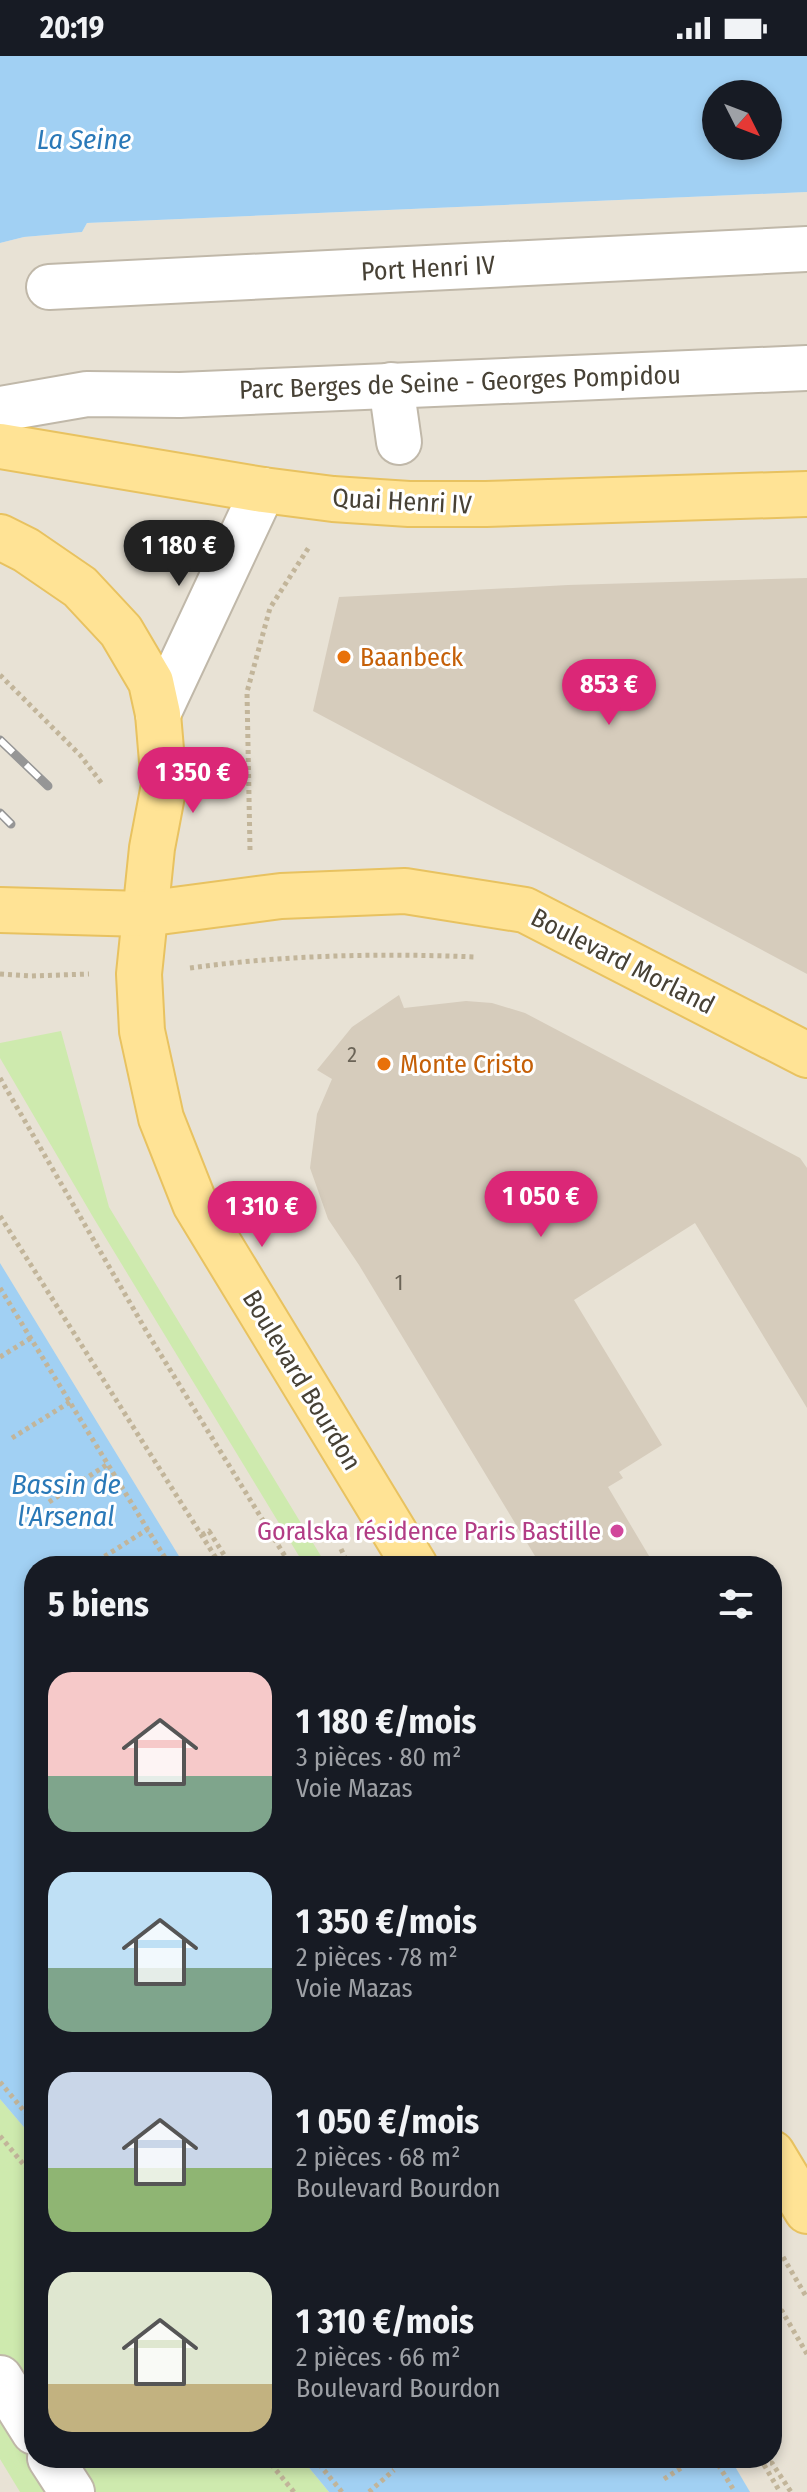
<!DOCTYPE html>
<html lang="fr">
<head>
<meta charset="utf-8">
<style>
	:root { --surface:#171b24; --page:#20242c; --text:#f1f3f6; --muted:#9ea1a6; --accent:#db2777 }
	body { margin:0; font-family:"Fira Sans Condensed",sans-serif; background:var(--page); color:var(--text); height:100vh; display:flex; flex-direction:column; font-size:30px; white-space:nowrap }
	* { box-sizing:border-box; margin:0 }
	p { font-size:26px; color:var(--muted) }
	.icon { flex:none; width:44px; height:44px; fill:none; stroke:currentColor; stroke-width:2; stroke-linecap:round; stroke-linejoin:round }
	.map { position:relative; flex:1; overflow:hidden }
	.panel { position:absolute; left:24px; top:1500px; width:758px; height:912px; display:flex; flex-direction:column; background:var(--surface); border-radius:32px; box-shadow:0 4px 12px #0003 }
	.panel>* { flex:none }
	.needle { width:52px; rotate:132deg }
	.fabs { position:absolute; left:702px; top:24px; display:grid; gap:16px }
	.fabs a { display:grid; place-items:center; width:80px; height:80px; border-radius:50%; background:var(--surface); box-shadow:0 4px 12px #0003; font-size:40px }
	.price { position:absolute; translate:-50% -68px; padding:0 18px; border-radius:28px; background:var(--accent); color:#fff; font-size:26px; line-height:52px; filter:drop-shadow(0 2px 4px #0008) }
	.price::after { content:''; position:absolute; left:50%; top:48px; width:24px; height:18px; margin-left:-12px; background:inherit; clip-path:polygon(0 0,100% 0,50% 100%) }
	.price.active { background:#222; color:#fff }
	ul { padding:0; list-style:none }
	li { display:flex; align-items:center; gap:24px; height:200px; padding:0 24px }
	li span { display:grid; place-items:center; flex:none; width:224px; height:160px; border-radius:24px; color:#555 }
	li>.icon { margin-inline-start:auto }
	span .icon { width:96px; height:96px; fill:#fffc; stroke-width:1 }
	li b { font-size:34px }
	h2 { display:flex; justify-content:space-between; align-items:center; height:96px; padding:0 24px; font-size:34px }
	.status { display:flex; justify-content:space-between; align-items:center; height:56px; padding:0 40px; background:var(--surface); direction:ltr }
	.status svg { height:22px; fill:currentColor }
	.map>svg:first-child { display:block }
	.residential { fill:#e8e2d5; fill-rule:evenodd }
	.green { fill:#ceeaae }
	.water { fill:#a1d0f3; fill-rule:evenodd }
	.building { fill:#d6ccbc }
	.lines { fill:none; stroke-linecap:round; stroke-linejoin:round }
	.minor-casing { stroke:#c0b8a9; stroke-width:48 }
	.major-casing { stroke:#e8c260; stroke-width:48 }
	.path { stroke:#c2b59a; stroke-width:5; stroke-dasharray:4 4; stroke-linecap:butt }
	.minor { stroke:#fff; stroke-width:44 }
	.major { stroke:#ffe395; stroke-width:44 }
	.rail-casing { stroke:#969696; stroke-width:9 }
	.rail { stroke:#fff; stroke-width:6; stroke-dasharray:18; stroke-linecap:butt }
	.food-dot { fill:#e8710a; stroke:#fff; stroke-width:3 }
	.hotel-dot { fill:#d1479c; stroke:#fff; stroke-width:3 }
	.labels { text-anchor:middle; stroke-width:6; stroke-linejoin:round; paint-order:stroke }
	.number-label { font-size:22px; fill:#6b6457 }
	.street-label { font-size:26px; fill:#474135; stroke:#fff }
	.food-label { font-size:26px; fill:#c56008; stroke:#fff; text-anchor:start }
	.hotel-label { font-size:26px; fill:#b23c85; stroke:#fff; text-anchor:end }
	.water-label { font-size:28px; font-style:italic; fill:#2a79b8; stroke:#fff }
</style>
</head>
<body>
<div class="status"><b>20:19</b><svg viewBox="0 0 49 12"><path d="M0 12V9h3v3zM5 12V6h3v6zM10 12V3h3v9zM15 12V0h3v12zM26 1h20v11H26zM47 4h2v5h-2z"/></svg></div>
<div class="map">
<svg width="807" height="2436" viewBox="0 0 807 2436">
	<rect width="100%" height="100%" fill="#f4f0e7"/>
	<!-- residential -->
	<path class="residential" d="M807,136V2436H0V187L24,181L82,176L87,167ZM34,1510H772V2402H34Z"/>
	<!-- green -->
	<g class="green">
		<polygon points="61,975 109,1151 327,1510 305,1510 93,1161 0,1002 0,987"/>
		<polygon points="0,2043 34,2083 34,2402 301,2402 329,2436 20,2436 0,2403"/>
	</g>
	<!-- water -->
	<g class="water">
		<path d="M0,0H807V136L87,167L82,176L24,181L0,187ZM716,38H768V90H716Z"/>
		<polygon points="0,1207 185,1510 34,1510 34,2083 0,2043"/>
		<polygon points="301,2402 730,2402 750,2436 329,2436"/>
	</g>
	<!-- building -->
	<g class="building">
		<polygon points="807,522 807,918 313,655 339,541 568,529"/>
		<polygon points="399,939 404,952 466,945 492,947 525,957 800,1102 807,1112 807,1352 695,1167 574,1244 662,1389 619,1416 623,1422 608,1431 655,1510 541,1510 359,1209 328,1163 310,1112 317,1058 332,1023 317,1014 352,971"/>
	</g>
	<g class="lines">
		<!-- minor casing -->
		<g class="minor-casing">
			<g id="minor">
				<polyline points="49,231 807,193"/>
				<polyline points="391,329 399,386"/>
				<polyline points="0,353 87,338 180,339 807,312"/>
				<polyline points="158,658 263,434"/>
				<polyline points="0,2322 34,2376"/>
				<polyline points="50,2402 72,2436"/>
			</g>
		</g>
		<!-- major casing -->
		<g class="major-casing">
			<g id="major">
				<polyline points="0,390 263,434 333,443 409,448 486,448 807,438"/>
				<polyline points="0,481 26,494 80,531 121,575 151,626 158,658 164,729 152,792 139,918 142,975 161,1062 195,1148 415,1510"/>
				<polyline points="0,854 144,858 281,840 405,835 525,854 807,999"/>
				<polyline points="772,2097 807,2155"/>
			</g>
		</g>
		<!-- path -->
		<g class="path">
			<polyline points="0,619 80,699 103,729"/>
			<polyline points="250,794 247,636 270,552 309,491"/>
			<path d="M190,912C285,899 380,897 475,901"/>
			<polyline points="0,918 31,920 89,918"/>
			<polyline points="0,1022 148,1278 291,1510"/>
			<polyline points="0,1160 221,1510"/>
			<polyline points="0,1232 170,1510"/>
			<polyline points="0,1301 31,1282"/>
			<polyline points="12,1382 70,1346"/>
			<polyline points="49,1446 108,1408"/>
			<polyline points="202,1479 209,1475 231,1510"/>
			<polyline points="341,1493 349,1510"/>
			<polyline points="91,1509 148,1473"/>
			<polyline points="0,2026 34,2067"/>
			<polyline points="0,2080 34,2121"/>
			<polyline points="783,2201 807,2242"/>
			<polyline points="772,2254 782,2255 807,2298"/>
			<polyline points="266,2402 294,2436"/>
			<polyline points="314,2402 342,2436"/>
			<polyline points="714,2402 735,2436"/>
			<polyline points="760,2402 780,2436"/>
			<polyline points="762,2407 772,2407 791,2436"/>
			<polyline points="664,2423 697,2402"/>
			<polyline points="369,2436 394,2414"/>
		</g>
		<!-- minor -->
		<use href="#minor" class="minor"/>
		<!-- major -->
		<use href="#major" class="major"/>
		<!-- rail casing -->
		<g class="rail-casing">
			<g id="rail">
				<polyline points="0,684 48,730"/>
				<polyline points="0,757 11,768"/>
			</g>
		</g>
		<!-- rail -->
		<use href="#rail" class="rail"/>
	</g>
	<!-- markers -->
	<g class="food-dot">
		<circle cx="344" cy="601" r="8"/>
		<circle cx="384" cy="1008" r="8"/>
	</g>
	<circle class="hotel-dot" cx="617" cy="1475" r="8"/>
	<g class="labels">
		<!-- number labels -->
		<g class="number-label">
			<text x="352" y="1006">2</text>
			<text x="399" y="1234">1</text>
		</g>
		<!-- street labels -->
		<g class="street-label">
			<text transform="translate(428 212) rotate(-3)" y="9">Port Henri IV</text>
			<text transform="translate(460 326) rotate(-2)" y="9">Parc Berges de Seine - Georges Pompidou</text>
			<text transform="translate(402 445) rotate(3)" y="9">Quai Henri IV</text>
			<text transform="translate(623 905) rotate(27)" y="9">Boulevard Morland</text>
			<text transform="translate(302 1324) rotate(59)" y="9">Boulevard Bourdon</text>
		</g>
		<!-- food labels -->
		<g class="food-label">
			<text x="360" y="610">Baanbeck</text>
			<text x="400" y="1017">Monte Cristo</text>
		</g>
		<!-- hotel labels -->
		<g class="hotel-label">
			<text x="601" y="1484">Goralska résidence Paris Bastille</text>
		</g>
		<!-- water labels -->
		<g class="water-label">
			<text x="84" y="93">La Seine</text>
			<text x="66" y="1438">Bassin de<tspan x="66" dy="32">l'Arsenal</tspan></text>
		</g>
	</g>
</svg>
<div class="fabs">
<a><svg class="needle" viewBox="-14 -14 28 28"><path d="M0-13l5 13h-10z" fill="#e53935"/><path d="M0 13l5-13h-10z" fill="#9ea1a6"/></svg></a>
</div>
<b class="price active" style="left:179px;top:532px">1 180 €</b>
<b class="price" style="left:609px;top:671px">853 €</b>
<b class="price" style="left:193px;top:759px">1 350 €</b>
<b class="price" style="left:541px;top:1183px">1 050 €</b>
<b class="price" style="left:262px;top:1193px">1 310 €</b>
<section class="panel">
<h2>5 biens<svg class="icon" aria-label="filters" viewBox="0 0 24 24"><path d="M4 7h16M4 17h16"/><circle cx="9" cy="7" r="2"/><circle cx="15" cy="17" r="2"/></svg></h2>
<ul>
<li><span style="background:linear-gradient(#f6c9c9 65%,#7fa58c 0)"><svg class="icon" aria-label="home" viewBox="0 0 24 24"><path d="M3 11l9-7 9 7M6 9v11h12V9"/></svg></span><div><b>1 180 €/mois</b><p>3 pièces · 80 m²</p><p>Voie Mazas</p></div></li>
<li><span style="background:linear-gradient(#bfe0f5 60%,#7fa58c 0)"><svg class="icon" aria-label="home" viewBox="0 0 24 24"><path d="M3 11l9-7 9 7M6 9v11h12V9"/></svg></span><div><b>1 350 €/mois</b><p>2 pièces · 78 m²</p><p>Voie Mazas</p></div></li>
<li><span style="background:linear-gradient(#c9d6e8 60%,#8fb573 0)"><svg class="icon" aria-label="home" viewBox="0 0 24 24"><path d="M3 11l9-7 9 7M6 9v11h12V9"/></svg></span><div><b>1 050 €/mois</b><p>2 pièces · 68 m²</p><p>Boulevard Bourdon</p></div></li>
<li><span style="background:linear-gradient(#dfe7d0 70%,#c2b280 0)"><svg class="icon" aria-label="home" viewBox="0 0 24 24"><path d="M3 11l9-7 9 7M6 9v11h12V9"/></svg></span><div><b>1 310 €/mois</b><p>2 pièces · 66 m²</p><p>Boulevard Bourdon</p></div></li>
</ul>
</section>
</div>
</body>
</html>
